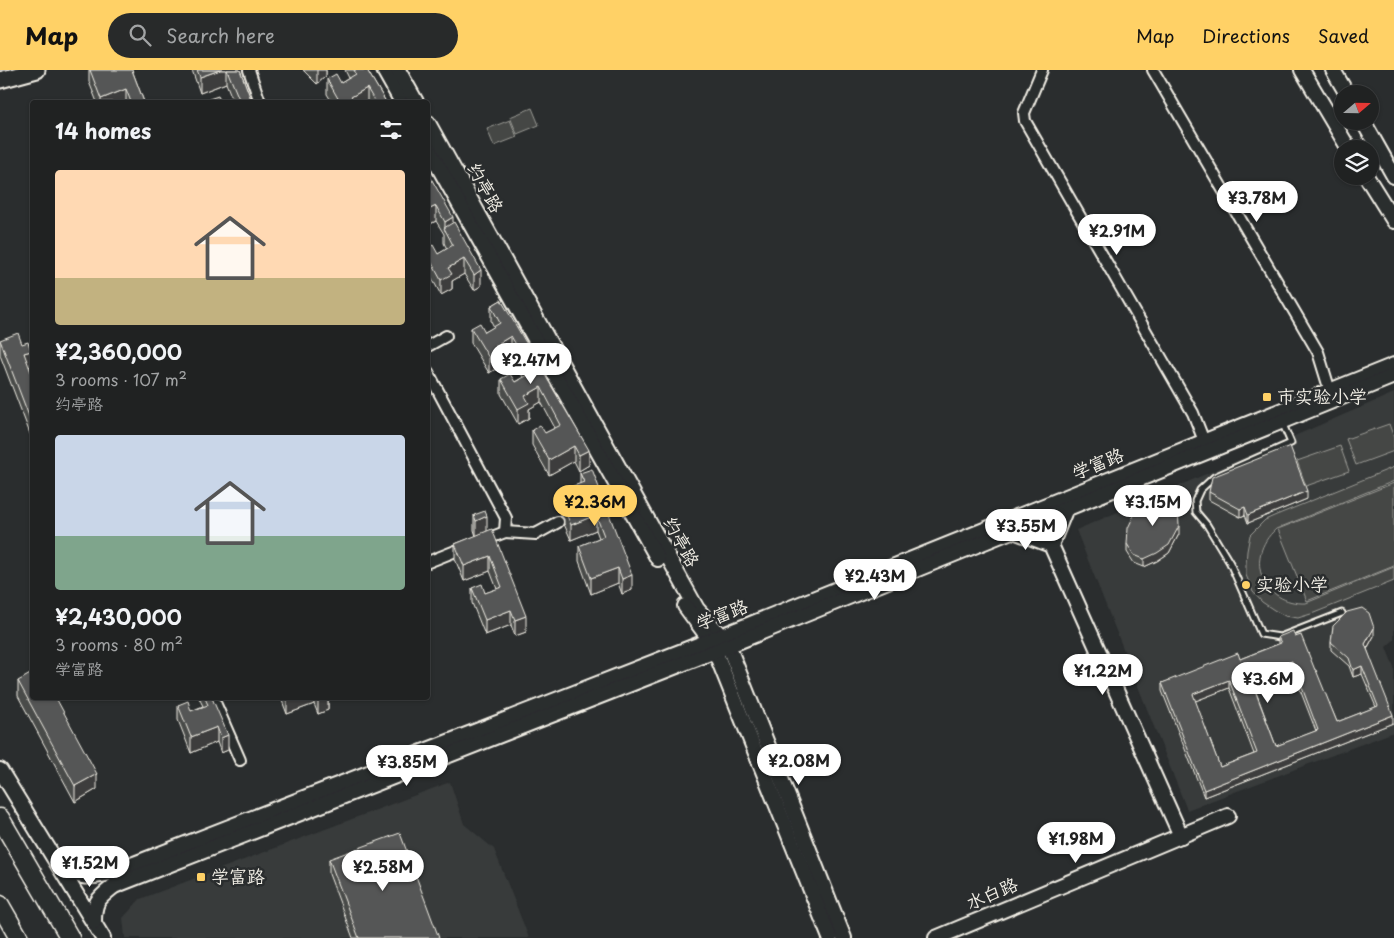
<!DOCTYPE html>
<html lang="en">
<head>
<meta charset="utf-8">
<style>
	:root { --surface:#202222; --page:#282a2a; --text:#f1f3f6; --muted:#a2a4a5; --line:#3d3f40; --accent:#ffd166 }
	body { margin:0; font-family:"Playpen Sans","LXGW WenKai TC",sans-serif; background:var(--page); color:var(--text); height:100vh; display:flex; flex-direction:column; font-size:19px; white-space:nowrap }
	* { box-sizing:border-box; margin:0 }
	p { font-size:16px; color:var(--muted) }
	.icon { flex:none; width:28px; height:28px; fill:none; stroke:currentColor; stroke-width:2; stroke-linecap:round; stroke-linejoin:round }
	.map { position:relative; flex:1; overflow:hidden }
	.side { position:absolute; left:30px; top:30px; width:400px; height:600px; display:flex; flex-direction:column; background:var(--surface); border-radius:5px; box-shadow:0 1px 4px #0004,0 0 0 1px var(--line) }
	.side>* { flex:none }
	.needle { width:32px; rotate:70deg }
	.fabs { position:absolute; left:1334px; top:15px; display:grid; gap:10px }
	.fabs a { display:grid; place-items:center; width:45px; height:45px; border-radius:50%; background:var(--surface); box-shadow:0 1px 4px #0004,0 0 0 1px var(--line); font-size:25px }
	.price { position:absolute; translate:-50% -42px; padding:0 11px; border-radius:18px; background:#fff; color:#222; font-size:16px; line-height:32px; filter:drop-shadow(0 1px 2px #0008) }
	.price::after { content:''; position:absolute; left:50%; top:30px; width:15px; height:11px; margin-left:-8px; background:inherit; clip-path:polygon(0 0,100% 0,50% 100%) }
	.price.selected { background:var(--accent); color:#111 }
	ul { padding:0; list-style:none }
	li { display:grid; align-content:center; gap:10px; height:265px; padding:0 25px }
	li span { display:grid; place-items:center; height:155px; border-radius:5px; color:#555 }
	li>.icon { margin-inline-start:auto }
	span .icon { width:90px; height:90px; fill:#fffc; stroke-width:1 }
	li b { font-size:21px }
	h2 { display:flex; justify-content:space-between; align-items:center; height:60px; padding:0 25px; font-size:21px }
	header { display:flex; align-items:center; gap:30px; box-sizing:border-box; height:70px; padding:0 25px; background:var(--accent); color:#111 }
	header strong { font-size:24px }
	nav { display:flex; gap:28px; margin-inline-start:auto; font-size:18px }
	.search { width:350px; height:45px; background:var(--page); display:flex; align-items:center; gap:12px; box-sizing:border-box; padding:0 18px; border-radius:28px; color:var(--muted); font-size:19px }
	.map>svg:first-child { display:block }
	.built { fill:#373a3a }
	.green { fill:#444645; stroke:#9c9c96 }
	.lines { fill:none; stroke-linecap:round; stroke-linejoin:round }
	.lane-casing { stroke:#f4f1e8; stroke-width:9 }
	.street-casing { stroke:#f4f1e8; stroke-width:14 }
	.secondary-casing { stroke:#f4f1e8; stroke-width:18 }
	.primary-casing { stroke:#f4f1e8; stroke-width:19 }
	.highway-casing { stroke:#f4f1e8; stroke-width:21 }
	.lane { stroke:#2a2d2e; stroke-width:5 }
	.street { stroke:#2a2d2e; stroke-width:10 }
	.secondary { stroke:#2a2d2e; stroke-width:14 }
	.primary { stroke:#2a2d2e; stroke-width:15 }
	.highway { stroke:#2a2d2e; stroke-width:18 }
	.wall { fill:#494b4a; stroke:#f4f1e8; fill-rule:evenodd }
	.shaded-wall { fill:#3c3d3c; stroke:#f4f1e8 }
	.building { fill:#555756; stroke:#f4f1e8; fill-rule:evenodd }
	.poi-dot { fill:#ffd166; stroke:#2a2d2e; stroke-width:2 }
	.labels { text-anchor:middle; stroke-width:5; stroke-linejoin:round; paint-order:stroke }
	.street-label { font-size:18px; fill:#f4f1e8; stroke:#2a2d2e }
	.poi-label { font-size:18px; fill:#f4f1e8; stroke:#2a2d2e; text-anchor:start }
</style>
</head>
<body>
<header>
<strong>Map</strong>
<div class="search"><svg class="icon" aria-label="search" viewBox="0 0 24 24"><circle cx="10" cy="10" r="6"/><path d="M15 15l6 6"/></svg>Search here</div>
<nav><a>Map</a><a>Directions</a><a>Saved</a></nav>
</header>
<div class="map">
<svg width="1394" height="868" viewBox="0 0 1394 868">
	<rect width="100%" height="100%" fill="#2a2d2e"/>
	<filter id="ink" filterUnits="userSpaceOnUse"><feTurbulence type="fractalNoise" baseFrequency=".02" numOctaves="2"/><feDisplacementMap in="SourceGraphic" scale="10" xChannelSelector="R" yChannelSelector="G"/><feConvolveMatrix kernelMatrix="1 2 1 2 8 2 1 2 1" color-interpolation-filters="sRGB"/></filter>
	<g filter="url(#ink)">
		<!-- built -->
		<g class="built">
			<polygon points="1394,323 1394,570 1386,577 1394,597 1394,662 1187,740 1076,460"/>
			<polygon points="450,712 464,754 494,779 529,868 125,868 123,848 140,829"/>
		</g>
		<!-- green -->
		<g class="green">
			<polygon points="532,38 539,55 517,64 510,47"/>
			<polygon points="510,50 517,67 494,76 487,59"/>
			<polygon points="1389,354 1394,368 1394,381 1356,395 1346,369"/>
			<polygon points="1340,376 1349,401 1306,416 1297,391"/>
			<path d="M1394,397V411L1276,459C1243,488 1263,535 1306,533L1394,497V511L1314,543L1298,548L1285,546L1274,540L1262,532L1253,522L1246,505V494L1247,481L1250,465L1265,450L1274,446Z"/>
			<polygon points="1394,413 1394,496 1307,531 1278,459"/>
		</g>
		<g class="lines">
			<!-- lane casing -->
			<g class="lane-casing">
				<polyline id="lane" points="1282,352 1291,373 1214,407 1200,420 1195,431 1196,442 1207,455 1230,493 1261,564 1280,567 1342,543"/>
			</g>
			<!-- street casing -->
			<g class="street-casing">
				<g id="street">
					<polyline points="249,0 260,32"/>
					<polyline points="1042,0 1024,43 1025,51 1193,343 1204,371"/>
					<polyline points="1153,0 1318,282 1330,321"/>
					<polyline points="428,276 446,266"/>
					<polyline points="428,302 506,448 505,462 482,471"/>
					<polyline points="505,462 536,464 558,452"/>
					<polyline points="428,492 468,476"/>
					<polyline points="213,628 240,690"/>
				</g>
			</g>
			<!-- secondary casing -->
			<g class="secondary-casing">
				<g id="secondary">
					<polyline points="384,0 402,32"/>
					<polyline points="398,0 416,32"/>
					<polyline points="1302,0 1349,79"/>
					<polyline points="1333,0 1347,24"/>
					<polyline points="1363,51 1394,106"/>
					<polyline points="428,53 697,539 721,566 728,575 844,868"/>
					<polyline points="428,78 658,489"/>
					<polyline points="1366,106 1394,151"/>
					<polyline points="1011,460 1051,475 1181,766"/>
					<polyline points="1051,475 1066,438"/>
					<polyline points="685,536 710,570 715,581 830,868"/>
					<polyline points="0,700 103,868"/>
					<path d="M61,798C83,809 87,808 111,803L721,566L1394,295"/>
					<path d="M94,852C94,831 98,829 114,816L715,581L1394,306"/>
					<polyline points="936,868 1228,746"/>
				</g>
			</g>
			<!-- primary casing -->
			<g class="primary-casing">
				<polyline id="primary" points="0,10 37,0"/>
			</g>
			<!-- highway casing -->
			<g class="highway-casing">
				<g id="highway">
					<polyline points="0,748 70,868"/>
					<polyline points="0,835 19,868"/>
				</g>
			</g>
			<!-- lane -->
			<use href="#lane" class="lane"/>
			<!-- street -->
			<use href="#street" class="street"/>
			<!-- secondary -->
			<use href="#secondary" class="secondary"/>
			<!-- primary -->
			<use href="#primary" class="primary"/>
			<!-- highway -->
			<use href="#highway" class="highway"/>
		</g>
		<!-- wall -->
		<g class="wall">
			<polygon points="89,0 132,0 144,32 97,32 89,12"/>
			<polygon points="192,0 240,0 252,32 233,31 226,13 200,23"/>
			<polygon points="303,0 326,0 326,6 317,14"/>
			<polygon points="345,0 367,0 386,32 332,32 327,24 327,9 341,13 349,8"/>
			<polygon points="428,103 453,153 481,216 474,220 464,204 452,211 452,219 441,225 428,201 428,178 438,184 447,179 444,173 444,164 436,151 428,155"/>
			<polygon points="501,230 589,395 579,401 574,391 549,405 532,375 532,360 545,363 555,358 541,332 529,339 529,348 518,354 501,324 501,309 515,312 523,307 520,302 520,297 511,282 499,289 499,297 489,303 471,273 471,258 485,262 494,257 491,251 491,236"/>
			<polygon points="0,270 31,296 29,297 31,302 32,302 32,369 0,285"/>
			<polygon points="580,403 632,520 622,524 618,513 591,524 579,491 579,476 599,468 596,460 571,470 564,454 564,449 562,446 558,437 558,422 580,414"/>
			<polygon points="1209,422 1307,429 1248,453 1245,445 1240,447 1209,430"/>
			<polygon points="474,445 487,461 526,562 515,566 511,555 485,565 472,533 472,518 485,523 497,519 490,501 464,511 455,489 455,474 476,466 474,460"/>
			<polygon points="1179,464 1169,483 1157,491 1144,497 1134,493 1127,482 1127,474"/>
			<path d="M1374,566L1367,579L1393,653L1204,727L1162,621V613L1240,589L1278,574V567H1295L1315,600L1337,652L1376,637L1362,604L1353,607L1349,596L1331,580V572ZM1292,599L1316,661L1276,676L1253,614ZM1229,618L1254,684L1220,697L1195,631Z"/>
			<polygon points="18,611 97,719 75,732 18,626"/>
			<polygon points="199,628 212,628 228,680 221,683 217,672 191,683 178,650 178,635 191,641 203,636"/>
			<polygon points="281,628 328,628 328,640 318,644 314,634 287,644"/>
			<polygon points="329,789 439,868 353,868 329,804"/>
		</g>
		<!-- shaded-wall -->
		<g class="shaded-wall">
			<polygon points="220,0 226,0 226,13 200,23 200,7"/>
			<polygon points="317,0 326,0 326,6 317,14"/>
			<polygon points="367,18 367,32 351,32 351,27"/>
			<polygon points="126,19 126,32 101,32 101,29"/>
			<polygon points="436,136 436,151 428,155 428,140"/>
			<polygon points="453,147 453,162 445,161 445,152"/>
			<polygon points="464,189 464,204 452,211 452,219 441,225 441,210 448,198"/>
			<polygon points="481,200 481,216 474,220 474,205"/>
			<polygon points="511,266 511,282 499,289 499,297 489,303 489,288 496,275"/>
			<polygon points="31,281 31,296 24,299 24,283"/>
			<polygon points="541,317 541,332 529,339 529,348 518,354 518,339 525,326"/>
			<polygon points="574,376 574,391 549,405 549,390"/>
			<polygon points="589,380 589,395 579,401 579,385"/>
			<polygon points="1307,421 1307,429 1248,453 1248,445"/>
			<polygon points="1245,437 1245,445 1240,447 1240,439"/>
			<polygon points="596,445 596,460 571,470 571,455"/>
			<polygon points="487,446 487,462 476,466 476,451"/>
			<polygon points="1179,456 1179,464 1169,483 1157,491 1144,497 1144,489"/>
			<polygon points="490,486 490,501 464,511 464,496"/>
			<polygon points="618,498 618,513 591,524 591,508"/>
			<polygon points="632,505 632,520 622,524 622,509"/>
			<polygon points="511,540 511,555 485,565 485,550"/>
			<polygon points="526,546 526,562 515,566 515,550"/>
			<polygon points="1374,558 1374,566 1365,582 1365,574"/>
			<polygon points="1292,591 1292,599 1250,615 1250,607"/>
			<polygon points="1362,596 1362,604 1353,607 1353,600"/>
			<polygon points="1229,610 1229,618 1193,632 1193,624"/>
			<polygon points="290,628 314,628 314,634 287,644 287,629"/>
			<polygon points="321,628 328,628 328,640 318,644 318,629"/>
			<polygon points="1393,645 1393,653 1204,727 1204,720"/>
			<polygon points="217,657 217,672 191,683 191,667"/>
			<polygon points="228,665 228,680 221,683 221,668"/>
			<polygon points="97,704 97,719 75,732 75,716"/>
		</g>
		<!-- building -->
		<g class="building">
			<polygon points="90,0 132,0 144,32 131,32 126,19 101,29"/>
			<polygon points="197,0 220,0 200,7"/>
			<polygon points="227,0 240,0 252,32 229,32 239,29"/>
			<polygon points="354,0 367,0 386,32 375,32 367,18 351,27 354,32 340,32 327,9 336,4 341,13 356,4"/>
			<polygon points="218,26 221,32 210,32 209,29"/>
			<polygon points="428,103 453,147 445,152 436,136 428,140"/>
			<polygon points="454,152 481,200 474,205 464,189 448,198 452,204 441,210 428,186 428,178 433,175 438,184 453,175 444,158"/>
			<polygon points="501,230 589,380 579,385 574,376 549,390 532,360 540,355 545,363 561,355 541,317 525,326 529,333 518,339 501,309 510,304 515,312 530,304 520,287 522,285 511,266 496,275 499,282 489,288 471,258 480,253 485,262 500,253 491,236"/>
			<polygon points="18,263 22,274 28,272 31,281 24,283 31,302 32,302 32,354 0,270"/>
			<polygon points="1290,376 1307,421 1248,445 1245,437 1240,439 1209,422 1212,407"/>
			<polygon points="592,399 632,505 622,509 618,498 591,508 579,476 604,466 596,445 571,455 564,439 564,434 562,431 558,422 584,412 580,403"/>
			<polygon points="1155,427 1170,428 1178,438 1179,456 1169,475 1157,483 1144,489 1134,485 1127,474 1128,458 1135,443 1143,433"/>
			<polygon points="485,441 487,446 476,451 474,445"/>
			<polygon points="492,459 526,546 515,550 511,540 485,550 472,518 482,514 485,523 502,517 490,486 464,496 455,474"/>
			<path d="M1362,538L1369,543L1374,558L1365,574L1393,645L1204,720L1162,613L1238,583L1240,589L1281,573L1278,567L1293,561L1295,567L1301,565L1315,600H1316L1337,652L1378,636L1362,596L1353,600L1349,588L1331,572L1333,556L1347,542ZM1292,591L1318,660L1276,676L1250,607ZM1229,610L1257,683L1220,697L1193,624Z"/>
			<polygon points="32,603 32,628 56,628 97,704 75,716 18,611"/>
			<polygon points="205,628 212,628 228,665 221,668 217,657 191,667 178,635 188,631 191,641 208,635"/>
			<polygon points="400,763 439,868 359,868 329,789"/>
		</g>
	</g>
	<!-- markers -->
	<g class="poi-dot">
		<rect x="1262" y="322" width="10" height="10" rx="2.5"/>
		<circle cx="1246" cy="515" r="5"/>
		<rect x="196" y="802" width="10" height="10" rx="2.5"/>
	</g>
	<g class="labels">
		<!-- street labels -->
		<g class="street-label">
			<text transform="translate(485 118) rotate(61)" y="6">约亭路</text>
			<text transform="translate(1098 394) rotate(-22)" y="6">学富路</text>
			<text transform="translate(681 472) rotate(61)" y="6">约亭路</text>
			<text transform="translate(722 545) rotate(-21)" y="6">学富路</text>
			<text transform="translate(992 824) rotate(-23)" y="6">水白路</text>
		</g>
		<!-- poi labels -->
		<g class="poi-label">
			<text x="1277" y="333">市实验小学</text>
			<text x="1256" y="521">实验小学</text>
			<text x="211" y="813">学富路</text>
		</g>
	</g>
</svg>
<div class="fabs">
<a><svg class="needle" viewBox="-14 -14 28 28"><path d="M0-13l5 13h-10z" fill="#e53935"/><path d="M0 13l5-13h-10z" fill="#a2a4a5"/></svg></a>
<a><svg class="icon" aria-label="layers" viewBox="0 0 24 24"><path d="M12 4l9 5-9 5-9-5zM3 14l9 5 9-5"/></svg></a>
</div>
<b class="price" style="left:1257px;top:153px">¥3.78M</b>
<b class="price" style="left:1117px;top:186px">¥2.91M</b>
<b class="price" style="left:531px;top:315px">¥2.47M</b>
<b class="price selected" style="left:595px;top:457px">¥2.36M</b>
<b class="price" style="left:1153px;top:457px">¥3.15M</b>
<b class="price" style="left:1026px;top:481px">¥3.55M</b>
<b class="price" style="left:875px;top:531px">¥2.43M</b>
<b class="price" style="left:1103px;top:626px">¥1.22M</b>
<b class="price" style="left:1268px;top:634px">¥3.6M</b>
<b class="price" style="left:799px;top:716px">¥2.08M</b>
<b class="price" style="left:407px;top:717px">¥3.85M</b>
<b class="price" style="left:1076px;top:794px">¥1.98M</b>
<b class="price" style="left:90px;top:818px">¥1.52M</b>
<b class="price" style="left:383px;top:822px">¥2.58M</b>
<section class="side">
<h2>14 homes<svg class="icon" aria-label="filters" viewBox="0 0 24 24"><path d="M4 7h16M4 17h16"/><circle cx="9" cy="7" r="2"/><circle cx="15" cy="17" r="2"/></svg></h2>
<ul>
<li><span style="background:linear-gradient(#ffd9b3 70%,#c2b280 0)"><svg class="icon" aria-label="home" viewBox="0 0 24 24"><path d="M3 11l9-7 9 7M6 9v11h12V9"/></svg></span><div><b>¥2,360,000</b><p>3 rooms · 107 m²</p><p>约亭路</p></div></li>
<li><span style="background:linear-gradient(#c9d6e8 65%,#7fa58c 0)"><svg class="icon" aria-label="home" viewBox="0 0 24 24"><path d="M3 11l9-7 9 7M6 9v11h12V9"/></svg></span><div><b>¥2,430,000</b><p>3 rooms · 80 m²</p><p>学富路</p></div></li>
</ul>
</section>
</div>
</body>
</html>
